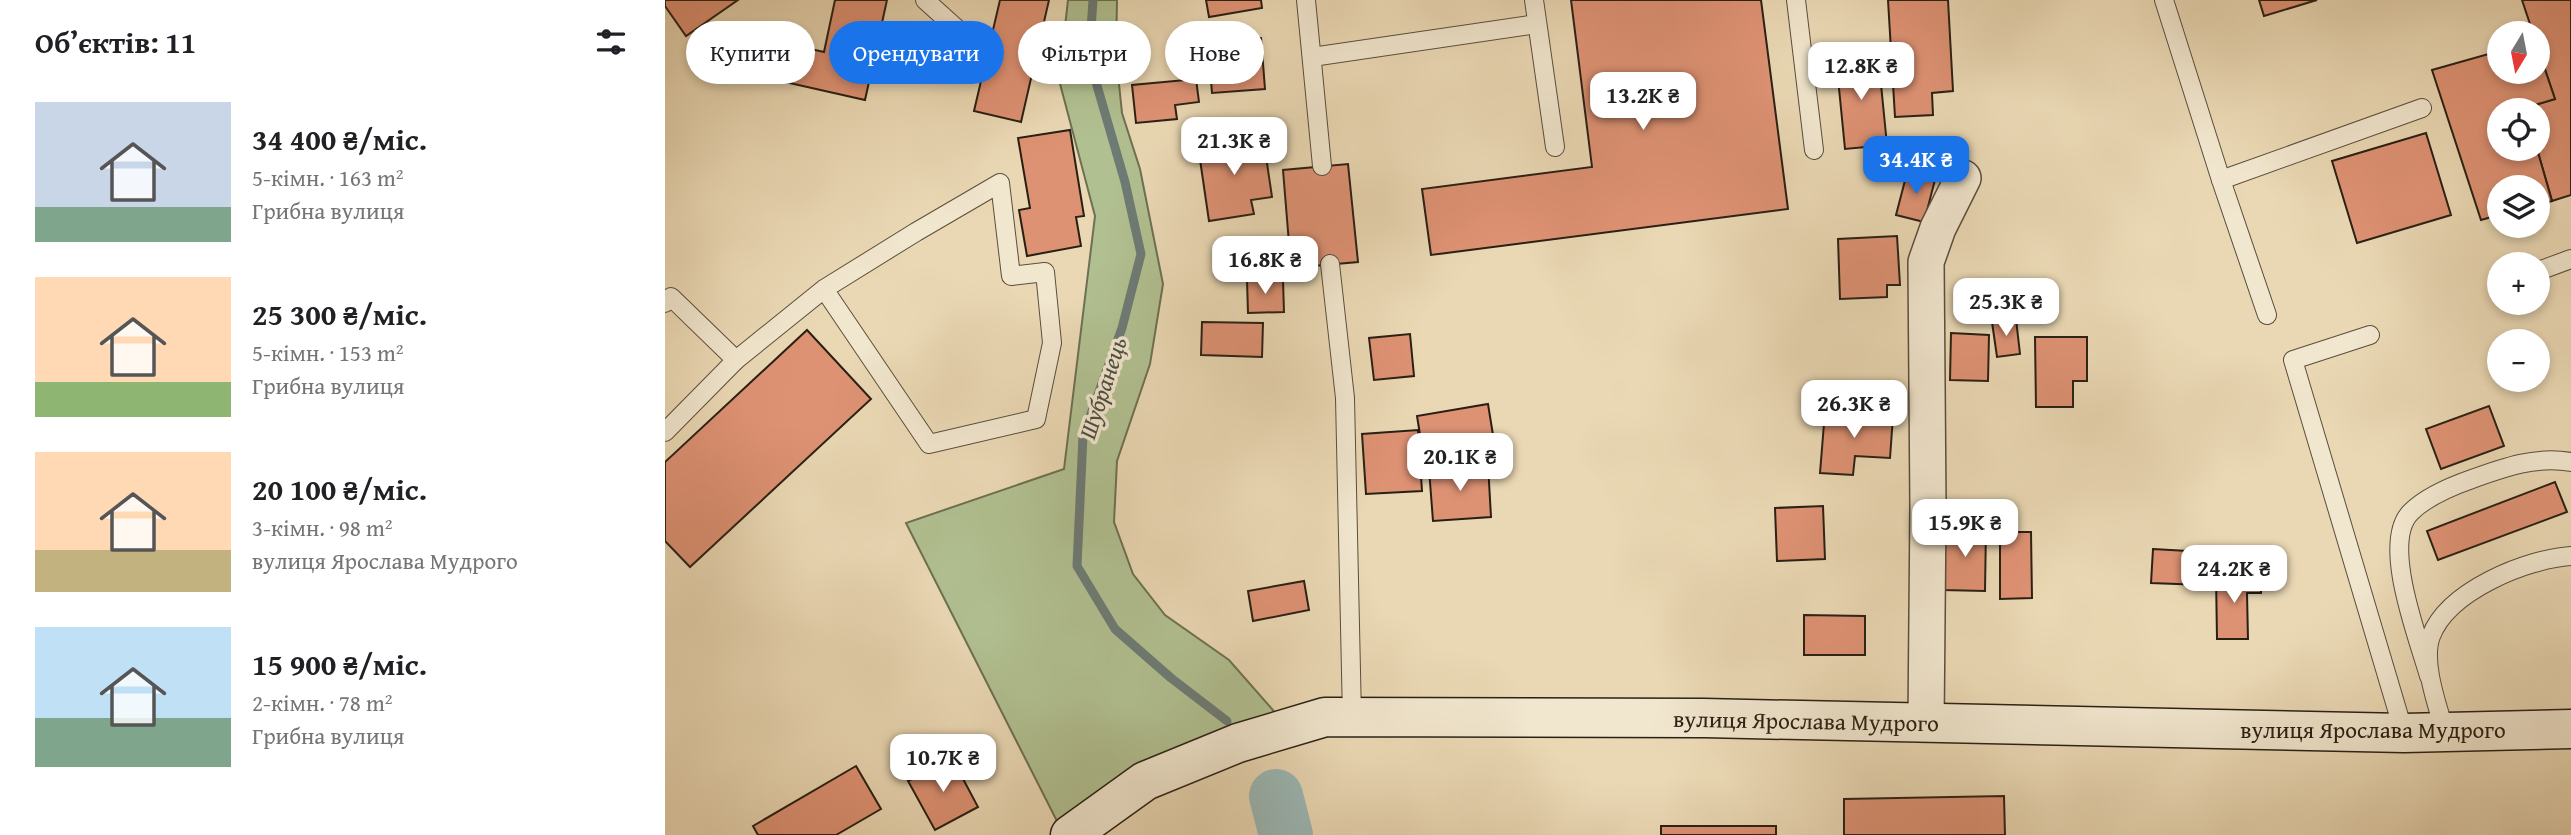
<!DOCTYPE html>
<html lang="uk">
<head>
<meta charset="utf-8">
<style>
	:root { --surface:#fff; --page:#f2f2f2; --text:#202124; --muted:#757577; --accent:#1a73e8 }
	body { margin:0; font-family:"Gentium Book Plus",serif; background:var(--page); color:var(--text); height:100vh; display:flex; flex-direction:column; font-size:26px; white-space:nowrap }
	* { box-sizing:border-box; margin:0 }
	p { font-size:23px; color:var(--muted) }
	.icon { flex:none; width:38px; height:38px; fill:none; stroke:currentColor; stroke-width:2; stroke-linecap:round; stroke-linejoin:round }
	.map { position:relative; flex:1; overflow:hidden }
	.side { display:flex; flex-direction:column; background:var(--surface); width:665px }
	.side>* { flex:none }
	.banner { position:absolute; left:21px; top:21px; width:665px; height:63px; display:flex; gap:14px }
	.needle { width:46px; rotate:190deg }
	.fabs { position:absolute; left:1822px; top:21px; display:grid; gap:14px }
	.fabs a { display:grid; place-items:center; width:63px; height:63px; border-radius:50%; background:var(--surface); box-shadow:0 4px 10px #0003; font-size:35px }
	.price { position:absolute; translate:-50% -60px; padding:0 16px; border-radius:14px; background:#fff; color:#222; font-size:23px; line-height:46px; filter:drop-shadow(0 2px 4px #0008) }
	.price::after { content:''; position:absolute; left:50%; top:42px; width:21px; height:16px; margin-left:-10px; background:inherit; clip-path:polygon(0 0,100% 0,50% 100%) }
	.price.selected { background:var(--accent); color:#fff }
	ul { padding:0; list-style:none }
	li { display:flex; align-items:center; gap:21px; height:175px; padding:0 35px }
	li span { display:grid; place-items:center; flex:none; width:196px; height:140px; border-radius:0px; color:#555 }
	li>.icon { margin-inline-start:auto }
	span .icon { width:84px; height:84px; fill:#fffc; stroke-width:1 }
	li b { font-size:30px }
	h2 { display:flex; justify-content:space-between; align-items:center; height:84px; padding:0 35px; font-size:30px }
	.tag { padding:0 24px; border-radius:32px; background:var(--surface); box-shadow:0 4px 10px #0003; font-size:24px; line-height:63px }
	.tag.selected { background:var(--accent); color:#fff }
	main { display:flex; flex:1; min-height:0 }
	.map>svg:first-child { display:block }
	.green { fill:#b1c091; stroke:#6d7052; stroke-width:2 }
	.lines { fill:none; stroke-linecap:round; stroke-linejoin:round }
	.stream { stroke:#6d7b75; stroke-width:9 }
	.river { stroke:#9bb8b6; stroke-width:54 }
	.building { fill:#de9274; stroke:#292014; stroke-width:2 }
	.lane-casing { stroke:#594e3c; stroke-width:20 }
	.street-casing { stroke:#594e3c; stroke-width:38 }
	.secondary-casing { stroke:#292014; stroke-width:41 }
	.lane { stroke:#f1e6ce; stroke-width:18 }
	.street { stroke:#f1e6ce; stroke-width:35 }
	.secondary { stroke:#f1e6ce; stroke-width:38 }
	.labels { text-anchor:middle; stroke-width:7; stroke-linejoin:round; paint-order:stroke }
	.street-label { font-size:23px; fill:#292014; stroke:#f1e6ce }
	.water-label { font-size:24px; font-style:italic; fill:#4b4e45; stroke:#f1e6ce }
</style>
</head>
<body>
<main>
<section class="side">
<h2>Об’єктів: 11<svg class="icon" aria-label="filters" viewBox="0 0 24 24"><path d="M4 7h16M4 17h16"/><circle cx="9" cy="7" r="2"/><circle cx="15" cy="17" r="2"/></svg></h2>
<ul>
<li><span style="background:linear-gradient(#c9d6e8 75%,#7fa58c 0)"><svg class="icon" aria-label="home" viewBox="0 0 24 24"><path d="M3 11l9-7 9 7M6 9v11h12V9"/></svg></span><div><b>34 400 ₴/міс.</b><p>5-кімн. · 163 m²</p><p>Грибна вулиця</p></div></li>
<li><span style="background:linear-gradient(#ffd9b3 75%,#8fb573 0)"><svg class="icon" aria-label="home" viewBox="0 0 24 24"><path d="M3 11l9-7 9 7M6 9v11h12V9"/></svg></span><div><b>25 300 ₴/міс.</b><p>5-кімн. · 153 m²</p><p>Грибна вулиця</p></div></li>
<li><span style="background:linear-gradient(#ffd9b3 70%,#c2b280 0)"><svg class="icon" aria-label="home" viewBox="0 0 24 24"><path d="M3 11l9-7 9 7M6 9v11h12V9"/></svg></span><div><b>20 100 ₴/міс.</b><p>3-кімн. · 98 m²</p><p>вулиця Ярослава Мудрого</p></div></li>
<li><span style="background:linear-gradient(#bfe0f5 65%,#7fa58c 0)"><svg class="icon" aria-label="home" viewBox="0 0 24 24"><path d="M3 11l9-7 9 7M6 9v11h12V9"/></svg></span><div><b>15 900 ₴/міс.</b><p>2-кімн. · 78 m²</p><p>Грибна вулиця</p></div></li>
</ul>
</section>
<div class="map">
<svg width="1906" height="835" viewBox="0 0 1906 835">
	<rect width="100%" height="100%" fill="#ead8b4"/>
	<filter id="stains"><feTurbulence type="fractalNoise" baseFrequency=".00286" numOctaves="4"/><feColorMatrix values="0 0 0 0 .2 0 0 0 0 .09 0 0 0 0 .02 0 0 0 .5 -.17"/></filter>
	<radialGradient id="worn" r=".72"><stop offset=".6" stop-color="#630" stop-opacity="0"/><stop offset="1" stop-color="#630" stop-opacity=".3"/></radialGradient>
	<!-- green -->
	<polygon class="green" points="403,0 452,0 451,55 457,113 475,169 498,284 485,364 452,461 449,522 468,574 500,615 564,660 628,733 399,835 241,523 399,469 430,216 394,80"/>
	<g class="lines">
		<!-- stream -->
		<polyline class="stream" points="428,0 424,58 460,182 476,254 457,328 418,436 412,566 450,629 506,678 562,721"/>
		<!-- river -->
		<polyline class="river" points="611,796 621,835"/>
	</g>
	<!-- building -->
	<g class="building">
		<polygon points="0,0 73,0 21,36 0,6"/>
		<polygon points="170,0 222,0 200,100 120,82 128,45 159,52"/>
		<polygon points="335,0 384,0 356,122 309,111"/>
		<polygon points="541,0 596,0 597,8 544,17"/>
		<polygon points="906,0 1096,0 1123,209 766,255 757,189 927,167"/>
		<polygon points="1223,0 1283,0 1288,91 1267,93 1268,115 1230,117"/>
		<polygon points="1594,0 1652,0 1599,16"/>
		<polygon points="1857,0 1906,0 1906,195 1887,201 1872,149 1872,110 1861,110 1860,108 1890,99 1872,46 1872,33 1868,33"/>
		<polygon points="596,38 600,89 547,93 543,43"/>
		<polygon points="1872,46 1890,99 1860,108 1861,110 1834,110 1834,149 1872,149 1887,201 1872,205 1872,187 1834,187 1834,215 1816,220 1767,70 1834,51 1834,72 1872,72"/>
		<polygon points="1213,54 1222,145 1180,149 1171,58"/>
		<polygon points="531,79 534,102 510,105 512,119 471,123 467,85"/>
		<polygon points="405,130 419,216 411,217 416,246 362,256 354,210 365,208 353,138"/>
		<polygon points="1761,133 1786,215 1692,243 1667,161"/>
		<polygon points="598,136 607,197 586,200 589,214 544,221 533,146"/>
		<polygon points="683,164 693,262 626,268 618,170"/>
		<polygon points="1243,169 1271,176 1259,222 1231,215"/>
		<polygon points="1232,236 1235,285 1222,285 1222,297 1175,299 1173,239"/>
		<polygon points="582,280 618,280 619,312 583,313"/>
		<polygon points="1351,319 1355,354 1332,357 1327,322"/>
		<polygon points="537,322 598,323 597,357 536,355"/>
		<polygon points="142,330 206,399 25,567 0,541 0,462"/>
		<polygon points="1286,333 1324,335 1323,381 1285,380"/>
		<polygon points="745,334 749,376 709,380 704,338"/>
		<polygon points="1370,337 1422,337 1422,381 1408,381 1408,407 1371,407"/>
		<polygon points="823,404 828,435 757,447 752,416"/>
		<polygon points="1824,406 1839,446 1776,469 1761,429"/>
		<polygon points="1160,411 1228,416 1225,458 1190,456 1188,475 1155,473"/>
		<polygon points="753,430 757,491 701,494 697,434"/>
		<polygon points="823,464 826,517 768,521 764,469"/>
		<polygon points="1890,482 1902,512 1773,560 1762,531"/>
		<polygon points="1158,506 1160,559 1112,561 1110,508"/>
		<polygon points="1280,527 1321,528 1320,591 1278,590"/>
		<polygon points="1335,532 1366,532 1367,598 1335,599"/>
		<polygon points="1488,549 1540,552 1538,585 1486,583"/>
		<polygon points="1596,575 1596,593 1582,593 1583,639 1552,639 1551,576"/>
		<polygon points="639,581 644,610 588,621 583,591"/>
		<polygon points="1139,615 1200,616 1200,655 1139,655"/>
		<polygon points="287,758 313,807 270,830 243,781"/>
		<polygon points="191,766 216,809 171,835 93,835 88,826"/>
		<polygon points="1339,796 1340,835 1179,835 1179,799"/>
		<rect x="996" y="826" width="115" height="9"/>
	</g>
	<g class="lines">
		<!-- lane casing -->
		<g class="lane-casing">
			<g id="lane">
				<polyline points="260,0 301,37"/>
				<polyline points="641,0 657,166"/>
				<polyline points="869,0 890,147"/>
				<polyline points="1131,0 1149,150"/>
				<polyline points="1499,0 1556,180 1602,315"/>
				<polyline points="647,57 872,24"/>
				<polyline points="1556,180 1757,108"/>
				<polyline points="665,264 680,398 687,717"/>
				<polyline points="1876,270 1906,259"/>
				<polyline points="0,303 6,297 71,360 159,289 251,232 335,183 346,276 380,272 387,343 371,419 264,444 159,289"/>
				<polyline points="1705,335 1628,360 1739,733"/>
				<polyline points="0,432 71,360"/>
				<path d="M1764,676C1754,640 1715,542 1746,512C1762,496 1787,486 1807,479C1840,467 1871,456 1906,462"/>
				<path d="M1780,732C1773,707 1756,662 1766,636C1783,591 1861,559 1906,556"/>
			</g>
		</g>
		<!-- street casing -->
		<g class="street-casing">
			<polyline id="street" points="1261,723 1263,508 1261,262 1273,228 1298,178"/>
		</g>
		<!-- secondary casing -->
		<g class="secondary-casing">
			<polyline id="secondary" points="405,835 480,781 573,743 660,717 1039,718 1739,733 1906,729"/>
		</g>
		<!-- lane -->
		<use href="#lane" class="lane"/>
		<!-- street -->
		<use href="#street" class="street"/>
		<!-- secondary -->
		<use href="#secondary" class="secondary"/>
	</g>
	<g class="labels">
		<!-- street labels -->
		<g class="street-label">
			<text transform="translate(1141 721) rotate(1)" y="8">вулиця Ярослава Мудрого</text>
			<text x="1708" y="738">вулиця Ярослава Мудрого</text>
		</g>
		<!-- water labels -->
		<g class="water-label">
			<text transform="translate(438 388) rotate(-72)" y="8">Шубранець</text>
		</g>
	</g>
	<rect width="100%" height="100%" filter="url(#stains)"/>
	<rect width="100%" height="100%" fill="url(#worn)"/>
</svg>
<div class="fabs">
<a><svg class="needle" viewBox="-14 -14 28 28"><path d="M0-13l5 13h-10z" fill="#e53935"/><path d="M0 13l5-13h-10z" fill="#757577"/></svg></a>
<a><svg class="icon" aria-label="locate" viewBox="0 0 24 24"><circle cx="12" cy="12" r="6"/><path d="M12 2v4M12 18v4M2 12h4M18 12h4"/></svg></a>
<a><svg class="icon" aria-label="layers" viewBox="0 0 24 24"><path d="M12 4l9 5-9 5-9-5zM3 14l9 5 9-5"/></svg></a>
<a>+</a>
<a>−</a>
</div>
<b class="price" style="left:1196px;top:102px">12.8K ₴</b>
<b class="price" style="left:978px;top:132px">13.2K ₴</b>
<b class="price" style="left:569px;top:177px">21.3K ₴</b>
<b class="price selected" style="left:1251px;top:196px">34.4K ₴</b>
<b class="price" style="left:600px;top:296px">16.8K ₴</b>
<b class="price" style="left:1341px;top:338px">25.3K ₴</b>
<b class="price" style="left:1189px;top:440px">26.3K ₴</b>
<b class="price" style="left:795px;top:493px">20.1K ₴</b>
<b class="price" style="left:1300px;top:559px">15.9K ₴</b>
<b class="price" style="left:1569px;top:605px">24.2K ₴</b>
<b class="price" style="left:278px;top:794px">10.7K ₴</b>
<div class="banner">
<a class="tag">Купити</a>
<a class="tag selected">Орендувати</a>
<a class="tag">Фільтри</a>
<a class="tag">Нове</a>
</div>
</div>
</main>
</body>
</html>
